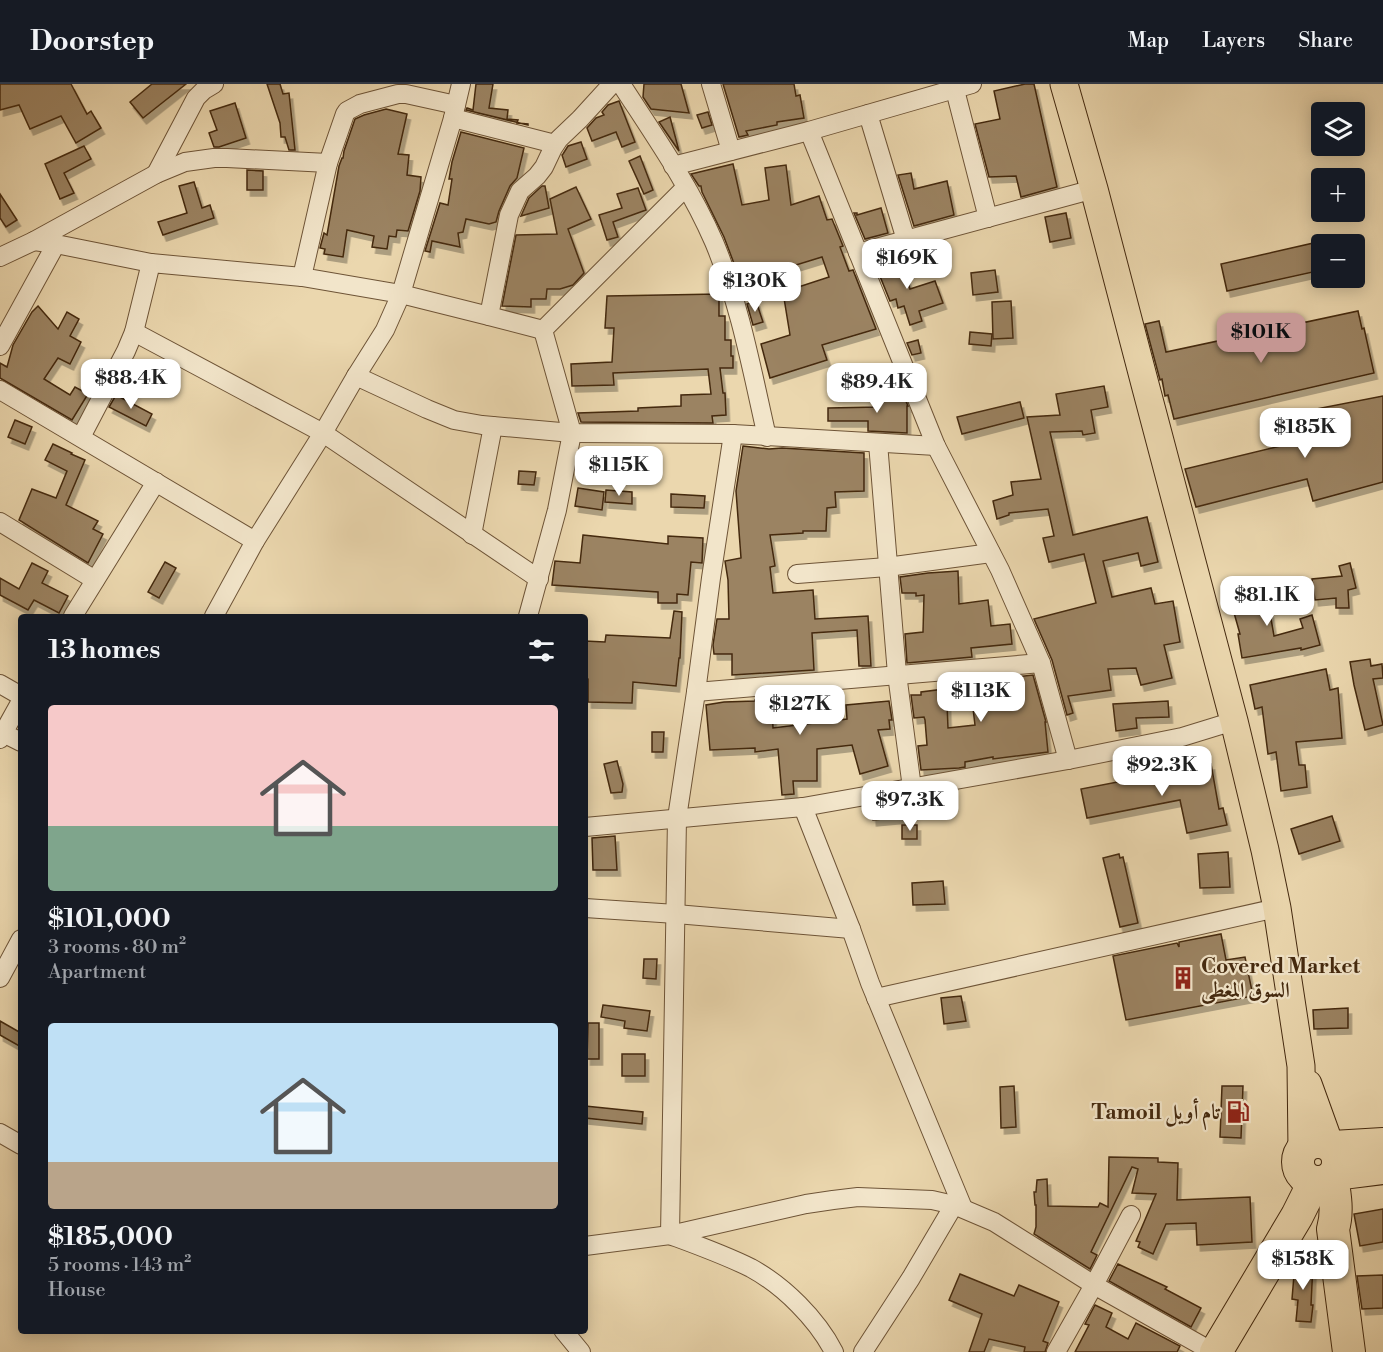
<!DOCTYPE html>
<html lang="en">
<head>
<meta charset="utf-8">
<style>
	:root { --surface:#171b24; --page:#242831; --text:#f1f3f6; --muted:#9ea1a6; --line:#363941; --accent:#c59692 }
	body { margin:0; font-family:"Libre Bodoni",Amiri,serif; background:var(--page); color:var(--text); height:100vh; display:flex; flex-direction:column; font-size:22px; white-space:nowrap }
	* { box-sizing:border-box; margin:0 }
	p { font-size:20px; color:var(--muted) }
	.icon { flex:none; width:33px; height:33px; fill:none; stroke:currentColor; stroke-width:2; stroke-linecap:round; stroke-linejoin:round }
	.map { position:relative; flex:1; overflow:hidden }
	.drawer { position:absolute; left:18px; top:530px; width:570px; height:720px; display:flex; flex-direction:column; background:var(--surface); border-radius:6px; box-shadow:0 3px 15px #0003 }
	.drawer>* { flex:none }
	.buttons { position:absolute; left:1311px; top:18px; display:grid; gap:12px }
	.buttons a { display:grid; place-items:center; width:54px; height:54px; border-radius:6px; background:var(--surface); box-shadow:0 3px 15px #0003; font-size:30px }
	.price { position:absolute; translate:-50% -51px; padding:0 14px; border-radius:12px; background:#fff; color:#222; font-size:20px; line-height:39px; filter:drop-shadow(0 2px 3px #0008) }
	.price::after { content:''; position:absolute; left:50%; top:36px; width:18px; height:14px; margin-left:-9px; background:inherit; clip-path:polygon(0 0,100% 0,50% 100%) }
	.price.selected { background:var(--accent); color:#111 }
	ul { padding:0; list-style:none }
	li { display:grid; align-content:center; gap:12px; height:318px; padding:0 30px }
	li span { display:grid; place-items:center; height:186px; border-radius:6px; color:#555 }
	li>.icon { margin-inline-start:auto }
	span .icon { width:108px; height:108px; fill:#fffc; stroke-width:1 }
	li b { font-size:26px }
	h2 { display:flex; justify-content:space-between; align-items:center; height:72px; padding:0 30px; font-size:26px }
	header { display:flex; align-items:center; gap:36px; box-sizing:border-box; height:84px; padding:0 30px; background:var(--surface); border-bottom:2px solid var(--line) }
	header strong { font-size:28px }
	nav { display:flex; gap:33px; margin-inline-start:auto; font-size:21px }
	.map>svg:first-child { display:block }
	.building { fill:#9b8362; stroke:#44290f; stroke-width:1.5; fill-rule:evenodd; filter:url(#shadow) }
	.lines { fill:none; stroke-linecap:round; stroke-linejoin:round }
	.street-casing { stroke:#6e5437; stroke-width:20 }
	.primary-casing { stroke:#44290f; stroke-width:29 }
	.highway-casing { stroke:#44290f; stroke-width:34 }
	.street { stroke:#f2e5ca; stroke-width:18 }
	.primary { stroke:#ebd7ae; stroke-width:27 }
	.highway { stroke:#ebd7ae; stroke-width:32 }
	.labels { text-anchor:middle; stroke-width:4.5; stroke-linejoin:round; paint-order:stroke }
	.poi-label { font-size:21px; font-weight:bold; fill:#44290f; stroke:#f2e5ca; text-anchor:start }
</style>
</head>
<body>
<header>
<strong>Doorstep</strong>
<nav><a>Map</a><a>Layers</a><a>Share</a></nav>
</header>
<div class="map">
<svg width="1383" height="1268" viewBox="0 0 1383 1268">
	<defs>
		<filter id="shadow"><feDropShadow dx="3.5" dy="6" stdDeviation="0" flood-color="#0004"/></filter>
	</defs>
	<rect width="100%" height="100%" fill="#ebd7ae"/>
	<filter id="stains"><feTurbulence type="fractalNoise" baseFrequency=".00333" numOctaves="4"/><feColorMatrix values="0 0 0 0 .2 0 0 0 0 .09 0 0 0 0 .02 0 0 0 .5 -.17"/></filter>
	<radialGradient id="worn" r=".72"><stop offset=".6" stop-color="#630" stop-opacity="0"/><stop offset="1" stop-color="#630" stop-opacity=".3"/></radialGradient>
	<!-- building -->
	<g class="building">
		<polygon points="0,0 71,0 87,30 91,27 101,44 76,59 61,32 30,45 19,21 0,26"/>
		<polygon points="152,0 186,0 143,34 130,18"/>
		<polygon points="267,0 280,0 283,10 289,9 295,66 289,66 285,53 281,53 280,39"/>
		<polygon points="476,0 493,0 489,24 508,26 507,35 518,36 517,39 528,40 528,41 466,26 467,24 473,26"/>
		<polygon points="644,0 681,0 689,29 651,25 643,13"/>
		<polygon points="723,0 794,0 796,12 800,11 804,34 777,38 777,41 746,47 748,51 739,53"/>
		<polygon points="1025,0 1034,0 1057,103 1021,113 1016,92 989,93 975,40 1000,35 994,7"/>
		<polygon points="619,17 635,58 622,63 616,48 592,57 587,44 596,34 604,31 602,28 608,21"/>
		<polygon points="235,19 246,54 219,63 214,63 209,49 217,46 210,27"/>
		<polygon points="386,25 407,30 398,70 409,71 407,91 421,93 420,107 408,147 397,146 396,153 389,152 387,165 372,163 374,152 347,146 343,173 324,170 325,165 320,164 324,149 327,151 339,82 342,74 343,74 344,67 355,35 364,31"/>
		<polygon points="708,28 712,41 702,44 697,31"/>
		<polygon points="670,33 679,67 659,38"/>
		<polygon points="461,48 524,64 517,94 510,102 499,127 496,138 489,140 466,135 463,148 458,149 460,163 432,157 430,168 425,167 440,119 448,121 452,95 449,95 452,78"/>
		<polygon points="581,58 587,75 566,83 562,71 563,70 568,62"/>
		<polygon points="84,62 91,75 64,89 74,109 60,115 45,80"/>
		<polygon points="640,72 653,106 644,110 629,77"/>
		<polygon points="733,80 742,121 769,116 765,84 786,81 791,121 819,112 827,136 832,135 843,162 840,163 849,187 853,186 876,245 822,261 827,276 770,294 761,260 790,251 783,208 829,193 822,173 741,198 724,153 702,108 701,102 699,102 691,90"/>
		<polygon points="247,86 263,87 263,106 247,106"/>
		<polygon points="911,89 914,105 947,97 954,131 914,142 898,91"/>
		<polygon points="194,98 202,124 210,121 214,134 163,151 158,138 187,129 179,102"/>
		<polygon points="542,102 545,102 549,124 521,132 529,114"/>
		<polygon points="576,103 591,135 568,145 584,189 573,201 560,205 547,205 546,215 531,215 531,223 502,222 516,151 557,150 550,115"/>
		<polygon points="638,104 646,126 613,138 618,153 607,156 599,131 622,124 617,110"/>
		<polygon points="0,110 17,136 6,143 0,134"/>
		<polygon points="881,124 888,149 865,155 854,129 857,129 857,131"/>
		<polygon points="1066,129 1071,154 1050,158 1045,133"/>
		<polygon points="1318,158 1322,173 1322,186 1227,207 1221,180"/>
		<polygon points="900,173 910,205 935,197 943,219 919,227 922,237 910,241 904,222 898,224 896,215 890,217 875,180"/>
		<polygon points="995,186 998,208 973,211 971,189"/>
		<polygon points="719,210 719,232 725,232 725,256 731,256 731,272 733,272 733,284 720,284 723,309 725,309 726,331 712,332 713,339 581,338 578,329 638,327 638,324 681,322 681,311 711,310 708,285 613,289 614,301 572,302 571,280 612,278 614,244 605,244 607,212"/>
		<polygon points="756,217 763,238 753,241 747,220"/>
		<polygon points="1011,217 1013,254 993,255 992,218"/>
		<polygon points="38,222 58,245 67,228 79,235 70,252 81,258 70,280 58,274 44,295 70,311 75,303 88,310 72,336 0,294 0,279 7,283 13,261 32,228"/>
		<polygon points="1358,227 1362,245 1364,244 1374,289 1174,335 1168,311 1165,312 1162,295 1160,296 1145,240 1159,237 1166,268"/>
		<polygon points="970,248 992,250 991,262 969,260"/>
		<polygon points="918,256 921,269 912,271 907,259"/>
		<polygon points="1104,302 1108,323 1091,326 1095,349 1083,351 1082,347 1050,348 1073,451 1147,433 1158,478 1141,482 1138,469 1103,477 1112,513 1151,504 1155,520 1173,517 1180,558 1164,561 1172,594 1141,601 1136,584 1108,585 1111,606 1068,612 1073,629 1067,631 1052,576 1034,535 1096,519 1084,470 1049,478 1043,454 1054,452 1048,425 1009,429 1009,431 997,435 993,417 1013,411 1011,398 1041,395 1027,333 1060,331 1056,310"/>
		<polygon points="880,309 903,310 908,322 907,322 907,349 868,347 868,337 828,337 828,324 879,323"/>
		<polygon points="116,311 152,330 146,342 109,323"/>
		<polygon points="1383,312 1383,398 1313,417 1307,395 1196,423 1185,385 1305,356 1305,352 1321,349 1316,325"/>
		<polygon points="1020,318 1024,334 962,350 957,333"/>
		<polygon points="15,336 32,343 25,360 8,353"/>
		<polygon points="53,360 72,369 71,370 85,376 66,421 98,437 93,445 103,450 88,479 19,436 32,405 56,414 67,387 45,376"/>
		<polygon points="743,362 769,365 782,364 864,369 864,407 835,408 836,423 827,424 826,447 803,447 803,449 770,451 775,482 770,483 773,509 813,506 815,535 868,532 871,582 859,582 857,546 812,549 814,586 732,591 732,570 714,570 713,561 717,535 729,535 728,496 725,477 741,474 736,407"/>
		<polygon points="519,387 536,388 534,401 518,400"/>
		<polygon points="578,404 604,408 602,426 575,422"/>
		<polygon points="606,406 632,408 632,420 605,418"/>
		<polygon points="671,410 705,412 704,424 671,423"/>
		<polygon points="583,451 668,460 668,452 703,454 702,479 691,478 688,511 677,510 677,519 658,519 658,508 552,501 555,477 580,479"/>
		<polygon points="165,478 176,484 159,514 148,508"/>
		<polygon points="32,479 48,487 42,499 68,512 59,529 34,516 28,526 0,511 0,494 19,505"/>
		<polygon points="1350,479 1356,504 1348,506 1349,524 1336,524 1336,514 1315,516 1312,495 1342,492 1339,482"/>
		<polygon points="958,487 959,520 988,516 991,542 1010,540 1012,560 971,564 972,573 907,579 905,550 923,548 924,511 916,512 916,509 902,509 900,493 928,489"/>
		<polygon points="1262,502 1270,529 1274,552 1303,544 1300,535 1312,531 1320,561 1301,566 1301,564 1242,574 1238,550 1240,550 1229,511"/>
		<polygon points="674,527 682,528 680,574 679,574 676,602 633,598 632,619 588,618 588,595 585,594 587,570 585,570 585,557 605,558 606,551 670,554"/>
		<polygon points="1370,575 1371,582 1382,580 1383,594 1373,595 1383,641 1365,646 1354,601 1350,578"/>
		<polygon points="1326,585 1330,606 1338,604 1342,654 1296,658 1299,681 1305,681 1307,703 1281,707 1276,668 1268,670 1262,623 1255,625 1250,601"/>
		<path d="M1033,591L1046,638H1045L1048,668L993,675V673L965,678V683L959,684L921,686L918,662L927,661L925,636L924,633L914,634L911,611H921V608L999,598L998,595ZM972,616L975,641L948,644L947,619Z"/>
		<polygon points="755,616 772,616 773,644 847,635 846,621 889,617 892,636 889,636 890,645 878,646 888,682 860,690 852,661 817,665 817,697 793,697 794,710 782,711 778,665 755,668 755,664 710,666 706,621 724,618 755,617"/>
		<polygon points="1168,617 1169,633 1136,634 1137,644 1116,647 1113,620"/>
		<polygon points="652,648 664,648 663,668 652,668"/>
		<polygon points="617,677 623,700 622,708 611,709 604,680"/>
		<polygon points="1211,680 1219,725 1223,724 1227,741 1187,749 1180,716 1087,734 1081,705"/>
		<polygon points="902,717 904,733 873,736 871,722"/>
		<polygon points="1332,732 1340,757 1299,770 1291,745"/>
		<rect x="902" y="741" width="15" height="14"/>
		<polygon points="615,752 617,786 593,786 592,754"/>
		<polygon points="1228,768 1230,803 1200,804 1198,770"/>
		<polygon points="1119,770 1120,774 1123,773 1138,839 1120,843 1103,774"/>
		<polygon points="943,797 945,820 913,821 912,799"/>
		<polygon points="1221,850 1226,876 1245,873 1253,912 1126,936 1113,872 1177,859 1179,863 1179,858"/>
		<polygon points="644,875 657,875 656,895 643,894"/>
		<polygon points="961,912 966,937 944,940 941,914"/>
		<polygon points="603,921 650,927 647,947 624,944 625,937 601,933"/>
		<polygon points="1348,924 1348,944 1314,945 1313,926"/>
		<polygon points="0,937 21,949 21,963 0,951"/>
		<polygon points="588,939 599,939 599,975 587,975"/>
		<rect x="622" y="970" width="23" height="22"/>
		<polygon points="1014,1002 1016,1043 1001,1044 1000,1003"/>
		<polygon points="1222,1002 1243,1002 1241,1054 1220,1053"/>
		<polygon points="585,1022 643,1028 642,1040 585,1034"/>
		<polygon points="1109,1073 1158,1074 1158,1078 1178,1079 1177,1116 1250,1113 1252,1158 1197,1161 1196,1139 1166,1140 1153,1170 1138,1163 1140,1158 1136,1157 1156,1110 1132,1109 1138,1085 1132,1083 1091,1168 1097,1171 1090,1185 1034,1150 1036,1143 1036,1121 1035,1121 1034,1108 1036,1108 1037,1096 1047,1095 1048,1122 1098,1123 1100,1119 1108,1123"/>
		<polygon points="1383,1125 1383,1158 1360,1162 1354,1130"/>
		<polygon points="1295,1179 1313,1180 1311,1221 1313,1221 1311,1238 1296,1237 1298,1216 1292,1215"/>
		<polygon points="1118,1180 1167,1203 1165,1205 1201,1224 1191,1243 1109,1197"/>
		<polygon points="960,1190 1014,1212 1019,1201 1059,1218 1043,1257 1048,1259 1045,1268 1024,1268 1025,1263 989,1255 984,1268 969,1268 982,1230 949,1216"/>
		<polygon points="1383,1191 1383,1224 1362,1225 1357,1192"/>
		<polygon points="1095,1221 1112,1229 1106,1243 1128,1255 1136,1239 1180,1262 1177,1268 1075,1268 1089,1241 1085,1240"/>
	</g>
	<g class="lines">
		<!-- street casing -->
		<g class="street-casing">
			<g id="street">
				<path d="M621,0C654,51 690,102 714,158C740,220 752,287 767,353"/>
				<polyline points="711,0 731,67"/>
				<polyline points="955,6 988,134"/>
				<polyline points="868,30 906,156"/>
				<polyline points="453,34 555,60"/>
				<polyline points="809,47 936,362 1000,486 1041,579 1068,676"/>
				<polyline points="328,79 345,30 347,27 360,20 398,10 406,10 456,21"/>
				<polyline points="673,82 809,47 972,0"/>
				<polyline points="156,90 196,14 204,6 214,0"/>
				<polyline points="34,157 56,160 151,179"/>
				<polyline points="858,169 1094,105"/>
				<polyline points="0,173 34,157 156,90 185,78 214,74 227,74 328,79 302,193 401,210 489,232"/>
				<polyline points="543,246 489,232 509,131 520,107 537,92 544,83 553,64 559,55 580,35 612,0"/>
				<polyline points="134,248 323,349 539,495"/>
				<polyline points="0,262 56,160"/>
				<polyline points="356,292 427,325 454,336 482,341 572,349 733,350 936,362"/>
				<polyline points="0,306 255,457 214,532"/>
				<path d="M733,350L711,494L696,608L677,734L670,1151C697,1161 725,1171 751,1184C784,1202 817,1235 834,1268"/>
				<polyline points="81,353 126,267 134,248 151,179 302,193"/>
				<polyline points="878,359 897,590 912,704"/>
				<polyline points="0,438 95,496"/>
				<polyline points="472,451 493,342"/>
				<polyline points="255,457 323,349 356,292 385,246 401,210 453,34 461,0"/>
				<polyline points="797,490 887,483 991,469"/>
				<polyline points="73,532 156,398"/>
				<polyline points="528,532 557,426 572,349 543,246 686,103"/>
				<polyline points="0,600 21,612"/>
				<polyline points="696,608 1041,579"/>
				<polyline points="3,649 21,658"/>
				<polyline points="0,655 21,617"/>
				<polyline points="803,723 851,845 870,899 963,1124"/>
				<polyline points="585,743 803,723 1068,676 1182,653 1234,637"/>
				<polyline points="585,824 676,830 851,845"/>
				<polyline points="0,894 21,855"/>
				<polyline points="876,914 1277,824"/>
				<polyline points="0,1049 21,1061"/>
				<polyline points="585,1162 670,1151 806,1120 833,1116 858,1113 932,1116 954,1121 994,1138 1094,1201 1213,1268"/>
				<polyline points="563,1246 581,1268"/>
				<polyline points="863,1268 911,1194 954,1121"/>
				<polyline points="1056,1268 1094,1201 1131,1131"/>
			</g>
		</g>
		<!-- primary casing -->
		<g class="primary-casing">
			<g id="primary">
				<polyline points="1064,0 1094,105 1146,304 1234,637 1265,766 1277,824 1301,982 1302,1065"/>
				<polyline points="1308,1000 1330,1061"/>
			</g>
		</g>
		<!-- highway casing -->
		<g class="highway-casing">
			<g id="highway">
				<circle cx="1318" cy="1078" r="20"/>
				<polyline points="1333,1063 1383,1060"/>
				<polyline points="1335,1090 1383,1084"/>
				<path d="M1332,1093C1335,1111 1338,1128 1333,1145L1349,1268"/>
				<polyline points="1216,1268 1297,1132 1314,1098"/>
			</g>
		</g>
		<!-- street -->
		<use href="#street" class="street"/>
		<!-- primary -->
		<use href="#primary" class="primary"/>
		<!-- highway -->
		<use href="#highway" class="highway"/>
	</g>
	<!-- icons -->
	<defs>
		<g id="building-bare" transform="scale(1.8)"><path d="M-4-6H4V6H1V3H-1V6H-4ZM-2.5-4.3h1.7v1.8h-1.7ZM.8-4.3h1.7v1.8H.8ZM-2.5-1h1.7V.8h-1.7ZM.8-1h1.7V.8H.8Z" fill="#8f2418" stroke="#f2e5ca" stroke-width="2.5" paint-order="stroke"/></g>
		<g id="fuel-bare" transform="scale(1.8)"><path d="M-5.5-6h7V0h2V4h1.3V-2.5L3-4.5l.8-.8L6-3V5H2.5V1h-1V6h-7ZM-4.2-4.7v3.2H.2V-4.7Z" fill="#8f2418" stroke="#f2e5ca" stroke-width="2.5" paint-order="stroke"/></g>
	</defs>
	<g fill-rule="evenodd">
		<use href="#building-bare" x="1183" y="894"/>
		<use href="#fuel-bare" x="1238" y="1028"/>
	</g>
	<g class="labels">
		<!-- poi labels -->
		<g class="poi-label">
			<text x="1201" y="889">Covered Market<tspan x="1201" dy="24">السوق المغطى</tspan></text>
			<text x="1220" y="1035" text-anchor="end">Tamoil تام أويل</text>
		</g>
	</g>
	<rect width="100%" height="100%" filter="url(#stains)"/>
	<rect width="100%" height="100%" fill="url(#worn)"/>
</svg>
<div class="buttons">
<a><svg class="icon" aria-label="layers" viewBox="0 0 24 24"><path d="M12 4l9 5-9 5-9-5zM3 14l9 5 9-5"/></svg></a>
<a>+</a>
<a>−</a>
</div>
<b class="price" style="left:907px;top:206px">$169K</b>
<b class="price" style="left:755px;top:229px">$130K</b>
<b class="price selected" style="left:1261px;top:280px">$101K</b>
<b class="price" style="left:131px;top:326px">$88.4K</b>
<b class="price" style="left:877px;top:330px">$89.4K</b>
<b class="price" style="left:1305px;top:375px">$185K</b>
<b class="price" style="left:619px;top:413px">$115K</b>
<b class="price" style="left:1267px;top:543px">$81.1K</b>
<b class="price" style="left:981px;top:639px">$113K</b>
<b class="price" style="left:800px;top:652px">$127K</b>
<b class="price" style="left:1162px;top:713px">$92.3K</b>
<b class="price" style="left:910px;top:748px">$97.3K</b>
<b class="price" style="left:1303px;top:1207px">$158K</b>
<section class="drawer">
<h2>13 homes<svg class="icon" aria-label="filters" viewBox="0 0 24 24"><path d="M4 7h16M4 17h16"/><circle cx="9" cy="7" r="2"/><circle cx="15" cy="17" r="2"/></svg></h2>
<ul>
<li><span style="background:linear-gradient(#f6c9c9 65%,#7fa58c 0)"><svg class="icon" aria-label="home" viewBox="0 0 24 24"><path d="M3 11l9-7 9 7M6 9v11h12V9"/></svg></span><div><b>$101,000</b><p>3 rooms · 80 m²</p><p>Apartment</p></div></li>
<li><span style="background:linear-gradient(#bfe0f5 75%,#b9a48a 0)"><svg class="icon" aria-label="home" viewBox="0 0 24 24"><path d="M3 11l9-7 9 7M6 9v11h12V9"/></svg></span><div><b>$185,000</b><p>5 rooms · 143 m²</p><p>House</p></div></li>
</ul>
</section>
</div>
</body>
</html>
